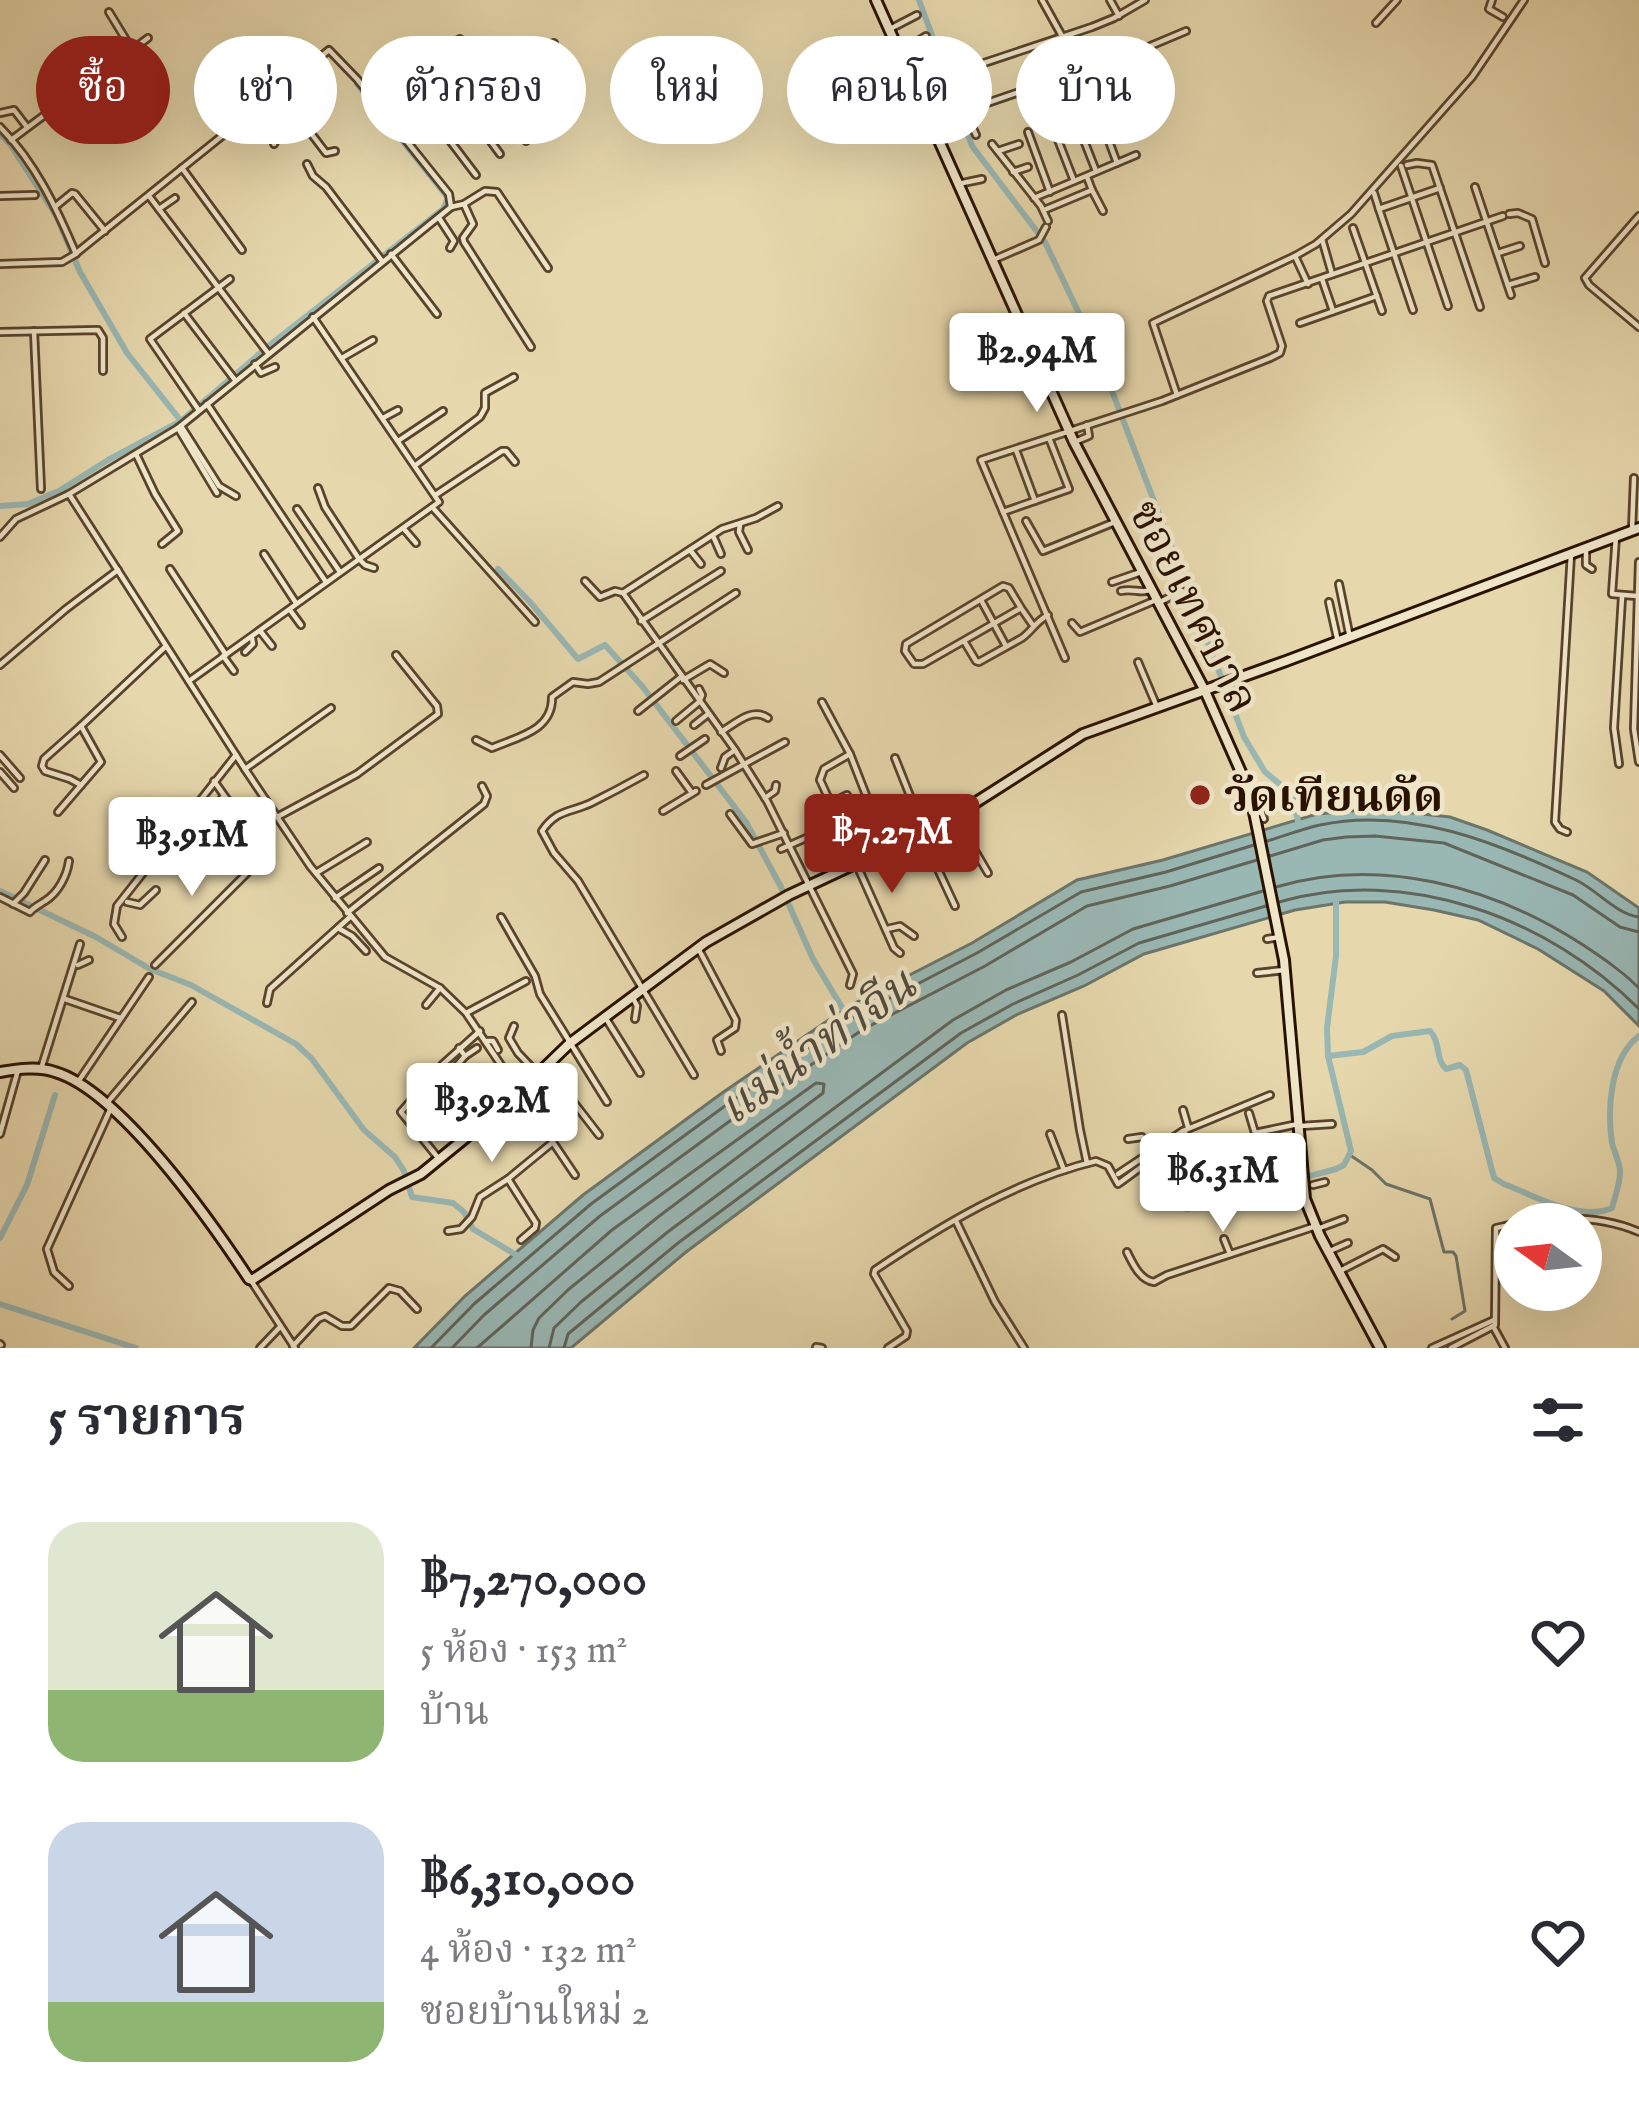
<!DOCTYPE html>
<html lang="th">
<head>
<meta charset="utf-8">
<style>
	:root { --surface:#fff; --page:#f7f7f7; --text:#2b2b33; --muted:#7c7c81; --accent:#8f2418 }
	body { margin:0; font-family:"IM FELL English","Noto Serif Thai",serif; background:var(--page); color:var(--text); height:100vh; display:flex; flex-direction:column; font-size:45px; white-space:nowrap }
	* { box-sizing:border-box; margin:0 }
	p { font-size:39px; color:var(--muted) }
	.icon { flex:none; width:66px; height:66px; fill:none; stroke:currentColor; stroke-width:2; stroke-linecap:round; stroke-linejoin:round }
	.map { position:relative; height:1348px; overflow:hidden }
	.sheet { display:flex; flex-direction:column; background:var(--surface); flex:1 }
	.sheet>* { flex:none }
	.banner { position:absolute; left:36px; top:36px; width:1569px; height:108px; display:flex; gap:24px }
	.needle { width:78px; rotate:285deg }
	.fabs { position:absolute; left:1494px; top:1203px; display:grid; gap:24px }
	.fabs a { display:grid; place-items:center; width:108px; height:108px; border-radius:50%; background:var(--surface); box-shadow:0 12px 48px #0002; font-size:60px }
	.price { position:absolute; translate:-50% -102px; padding:0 27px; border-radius:12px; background:#fff; color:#222; font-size:39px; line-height:78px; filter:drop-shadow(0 3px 6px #0008) }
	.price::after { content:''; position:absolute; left:50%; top:72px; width:36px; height:27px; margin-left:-18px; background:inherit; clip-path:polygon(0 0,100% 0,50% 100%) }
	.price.on { background:var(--accent); color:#fff }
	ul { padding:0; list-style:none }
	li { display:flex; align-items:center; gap:36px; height:300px; padding:0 48px }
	li span { display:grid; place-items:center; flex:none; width:336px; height:240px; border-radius:36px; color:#555 }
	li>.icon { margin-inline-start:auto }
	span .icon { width:144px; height:144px; fill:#fffc; stroke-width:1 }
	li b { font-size:51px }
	h2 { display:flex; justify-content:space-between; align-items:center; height:144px; padding:0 48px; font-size:51px }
	.tag { padding:0 42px; border-radius:54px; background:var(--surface); box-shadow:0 12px 48px #0002; font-size:42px; line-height:108px }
	.tag.on { background:var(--accent); color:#fff }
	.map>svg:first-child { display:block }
	.water { fill:#99b7b3; stroke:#6c756b; stroke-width:3 }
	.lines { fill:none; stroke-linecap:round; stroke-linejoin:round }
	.shore { stroke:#61645a; stroke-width:3 }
	.stream { stroke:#6c756b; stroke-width:3 }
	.canal { stroke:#99b7b3; stroke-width:6 }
	.street-casing { stroke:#58432b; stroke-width:10 }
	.secondary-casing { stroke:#291200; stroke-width:14 }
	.street { stroke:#efe5c9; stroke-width:4.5 }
	.secondary { stroke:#efe5c9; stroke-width:8 }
	.poi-dot { fill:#8f2418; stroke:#efe5c9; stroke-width:4.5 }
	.labels { text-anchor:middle; stroke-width:9; stroke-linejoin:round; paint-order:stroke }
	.street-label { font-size:45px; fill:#291200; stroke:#efe5c9 }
	.poi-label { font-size:45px; font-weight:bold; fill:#291200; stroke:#efe5c9; text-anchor:start }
	.water-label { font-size:48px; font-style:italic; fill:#504c3f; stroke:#efe5c9 }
</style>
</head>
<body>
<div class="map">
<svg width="1639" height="1348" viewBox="0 0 1639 1348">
	<rect width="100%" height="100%" fill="#e6d7ac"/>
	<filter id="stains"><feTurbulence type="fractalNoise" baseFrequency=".00167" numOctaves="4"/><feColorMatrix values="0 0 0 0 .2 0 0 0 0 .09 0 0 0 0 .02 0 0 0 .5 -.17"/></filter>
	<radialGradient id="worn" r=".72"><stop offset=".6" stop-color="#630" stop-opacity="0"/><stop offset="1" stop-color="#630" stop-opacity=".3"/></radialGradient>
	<!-- water -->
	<polygon class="water" points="1375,809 1450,817 1487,830 1587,872 1639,908 1639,1026 1604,991 1538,949 1478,920 1434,910 1385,902 1345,902 1295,910 1144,954 1084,986 1018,1014 967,1043 686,1252 571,1348 414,1348 465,1296 583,1195 722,1093 849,1006 972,943 1077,880 1163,860 1317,814"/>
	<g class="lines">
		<!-- shore -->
		<g class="shore">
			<path d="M1267,841C1284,836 1302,829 1320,825C1408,806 1498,843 1576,880C1597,890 1616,914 1639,917"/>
			<polyline points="1270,856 1323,840 1346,837 1375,836 1444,843 1573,895 1620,927 1639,932"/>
			<path d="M1276,887C1380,856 1491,886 1580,943C1601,957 1621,970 1639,988"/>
			<path d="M1279,902C1406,865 1549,918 1639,1009"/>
			<polyline points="431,1348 474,1304 591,1204 729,1103 854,1017 977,953 1081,892 1166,872 1254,845"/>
			<polyline points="452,1348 484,1315 600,1216 738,1115 862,1030 985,966 1087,906 1170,886 1257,860"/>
			<polyline points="477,1348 612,1230 816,1083 824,1084 823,1093 658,1217 569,1289 539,1318 533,1330 531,1348"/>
			<polyline points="549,1348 554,1328 581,1302 669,1231 953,1020 1006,990 1071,962 1133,929 1263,891"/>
			<polyline points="564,1348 568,1334 678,1243 961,1033 1013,1004 1078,975 1139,943 1266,906"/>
		</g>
		<!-- stream -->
		<polyline class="stream" points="1350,1155 1372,1170 1386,1184 1430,1199 1444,1252 1453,1252 1456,1256 1465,1311 1452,1319"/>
		<!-- canal -->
		<g class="canal">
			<polyline points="919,0 945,71"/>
			<polyline points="947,76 959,111"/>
			<polyline points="960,113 972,146 1045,242 1096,349 1244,737 1265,772 1292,794 1299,826"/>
			<polyline points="0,134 10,144 56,215 80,272 127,353 181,421"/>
			<polyline points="0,506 28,504 59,491 108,460 181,421 271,344 443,209 448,198 357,84"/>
			<polyline points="498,569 530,602 578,659 605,645 642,686 746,822 781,887 813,959 847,1016"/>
			<polyline points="0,891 96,937 150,969 191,985 296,1044 312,1059 364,1130 395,1157 404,1171 412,1197 453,1203 464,1212 473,1229 518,1256"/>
			<path d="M1328,1056L1363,1052L1392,1036L1430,1031C1441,1042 1435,1059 1446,1069L1460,1065L1466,1070L1494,1178L1504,1184C1535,1196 1580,1222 1612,1208C1615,1196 1621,1182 1620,1170C1619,1161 1614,1151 1612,1143C1607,1109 1610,1058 1639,1036"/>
			<polyline points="1187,1209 1336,1169 1344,1165 1351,1151 1328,1056 1327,1028 1336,956 1336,899"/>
			<polyline points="0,1238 27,1185 55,1095"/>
			<polyline points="0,1304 136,1348"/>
		</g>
		<!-- street casing -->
		<g class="street-casing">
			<g id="street">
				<polyline points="1042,0 1062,36"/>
				<polyline points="1110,0 1119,16"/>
				<polyline points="1492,0 1489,9 1503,17"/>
				<polyline points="109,12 131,48"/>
				<polyline points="1376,23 1397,0"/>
				<polyline points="890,29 917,15"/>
				<polyline points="900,52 926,36"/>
				<polyline points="246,57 276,92"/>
				<polyline points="69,60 83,57 96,74"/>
				<polyline points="1100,65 1111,93"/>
				<polyline points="107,68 132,102"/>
				<polyline points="933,79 950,115"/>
				<polyline points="483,83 526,141"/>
				<polyline points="915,86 1092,27 1114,18 1145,0"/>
				<polyline points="365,89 460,39"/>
				<polyline points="278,90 326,153 335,151"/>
				<polyline points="459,98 500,154"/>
				<polyline points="1096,106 1117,163"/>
				<polyline points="965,110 976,135"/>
				<polyline points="0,113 14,110 27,127"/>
				<polyline points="264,115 279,134 274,144"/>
				<polyline points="1074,115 1096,171"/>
				<polyline points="432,117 476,175"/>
				<polyline points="932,122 1136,52 1186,31"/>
				<polyline points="1051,122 1074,181"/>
				<path d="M0,127C35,162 57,209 76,254"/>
				<polyline points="1028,132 1050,192"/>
				<polyline points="404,136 509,61 554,43"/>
				<polyline points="248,139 250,127 264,115 260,105"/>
				<polyline points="11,140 148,38"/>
				<polyline points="992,144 1041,206 1048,221"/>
				<polyline points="998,151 1019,144"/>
				<polyline points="307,164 313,176 326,187 382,261"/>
				<polyline points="1407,165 1417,163 1432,165 1480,307"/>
				<polyline points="1401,166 1448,306"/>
				<polyline points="182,168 242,250"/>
				<polyline points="1013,172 1028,167"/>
				<polyline points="958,184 982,179"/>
				<polyline points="1475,187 1511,295"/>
				<polyline points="1092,190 1103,211"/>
				<polyline points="1374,193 1379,209 1440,188"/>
				<polyline points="0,196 35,195"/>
				<polyline points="149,196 268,353"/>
				<polyline points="1034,198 1136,155"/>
				<polyline points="464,204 473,224 463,238 464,242 531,347"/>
				<polyline points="56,206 72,193 75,194 105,231"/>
				<polyline points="451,207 464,204 485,191 497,192 548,268"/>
				<polyline points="159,209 175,198"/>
				<polyline points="1379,209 1413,310"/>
				<polyline points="1044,210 1092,190 1087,177"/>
				<polyline points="1509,214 1518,213 1532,219 1545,263"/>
				<polyline points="1639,216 1585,278 1589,285 1639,327"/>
				<polyline points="439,218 454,241 450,248"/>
				<polyline points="1353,228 1382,311"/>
				<polyline points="1322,239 1332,274"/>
				<polyline points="1498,253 1520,246"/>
				<polyline points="391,254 437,314"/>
				<polyline points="1295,256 1308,284"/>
				<polyline points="993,260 1039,240 1046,227"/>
				<polyline points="0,264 62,262 74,255 329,50 357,79 449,194 451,207 178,428 69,494 16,519 0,537"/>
				<polyline points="1322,279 1333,311"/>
				<polyline points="1508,285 1535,277"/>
				<polyline points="184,313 235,380"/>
				<polyline points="1300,323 1377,296"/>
				<polyline points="34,331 41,489"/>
				<polyline points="0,332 98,330 103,338 103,371"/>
				<polyline points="342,358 373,340"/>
				<polyline points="255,364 261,373 275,367"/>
				<polyline points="1049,388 1085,373"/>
				<polyline points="1177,395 1153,323 1295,256 1316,244 1351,214 1472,77 1524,0"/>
				<polyline points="207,404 326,582"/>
				<polyline points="198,409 150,339 230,279"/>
				<polyline points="383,418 398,410"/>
				<polyline points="181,426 219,486 236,496"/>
				<polyline points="178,428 217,493"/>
				<polyline points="398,441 443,411"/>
				<polyline points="1077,441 1089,436 1087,425"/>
				<polyline points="1016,450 1035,501"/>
				<polyline points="136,454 155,494 178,531 162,544"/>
				<polyline points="417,464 480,417 485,408 485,393 514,377"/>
				<polyline points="318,488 325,507 359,559 365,565 374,568"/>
				<polyline points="69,494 245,769 310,866 385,957 440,988 466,1013 575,1175"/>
				<polyline points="437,494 502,451 506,451 515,462"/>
				<polyline points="433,508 535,622"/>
				<polyline points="297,509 340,572"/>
				<polyline points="1003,512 1069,489 1049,438"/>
				<polyline points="1026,521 1043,551 1115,522"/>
				<polyline points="740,524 739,532 748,550"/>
				<polyline points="404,529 416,543"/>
				<polyline points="1632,530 1634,478"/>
				<polyline points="1616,536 1612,594 1637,596"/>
				<polyline points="714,538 721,554"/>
				<polyline points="1586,549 1586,565 1592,569"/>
				<polyline points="690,550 701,564"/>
				<polyline points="264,554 296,603"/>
				<polyline points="1639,562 1634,729 1639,762"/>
				<polyline points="170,569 226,655"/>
				<polyline points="585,581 600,597 615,591 623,593 722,529 756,518 778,506"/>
				<polyline points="1112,582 1141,572"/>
				<polyline points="1339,584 1350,638"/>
				<path d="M1121,591C1133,588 1140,594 1150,590"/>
				<polyline points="623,593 735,750 767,801 853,974 850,985"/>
				<polyline points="981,600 1006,646"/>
				<polyline points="1160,602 1182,591"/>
				<polyline points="1329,602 1338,642"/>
				<polyline points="1021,608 1009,588 1003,586 906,644 905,651 914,664 923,664 1021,608 1032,624"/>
				<polyline points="290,610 301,625"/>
				<polyline points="641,621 721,571"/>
				<polyline points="1072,623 1080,632 1156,600"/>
				<polyline points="261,632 272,646"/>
				<path d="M964,641L976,661L979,662L1022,638C1033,630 1035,622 1048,615"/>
				<polyline points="245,652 253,644 252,638"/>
				<polyline points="223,656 234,671"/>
				<polyline points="1065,658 981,460 1162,401 1270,358 1280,353 1282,346 1267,301 1269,296 1503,216"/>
				<polyline points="1138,662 1157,707"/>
				<polyline points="0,665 66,609 118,570"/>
				<polyline points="683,680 710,664 724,673"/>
				<polyline points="189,681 439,502 313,317"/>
				<polyline points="822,702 850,754 887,849"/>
				<polyline points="638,711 681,677"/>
				<polyline points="676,721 699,702 702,695 699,689"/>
				<polyline points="694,725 708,714"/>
				<polyline points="81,726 44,759 42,766 45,771 70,779 81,785"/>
				<path d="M721,732C736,723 752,707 768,718"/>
				<path d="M476,740L492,748C517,737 553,731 552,697L573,682L588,684L599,682L736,593"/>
				<polyline points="850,754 824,769 820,780 858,862"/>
				<polyline points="0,755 20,778"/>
				<polyline points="680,756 705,739"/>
				<polyline points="895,758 924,831"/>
				<polyline points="1619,764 1614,728 1622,597"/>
				<polyline points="721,768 725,757 735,750"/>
				<polyline points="245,769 331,708"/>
				<polyline points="676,771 692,793"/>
				<polyline points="0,772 14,788"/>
				<path d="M644,775C626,785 609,794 591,803C570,813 557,809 542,831L554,853L578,881L694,1075"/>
				<polyline points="1245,783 1253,790 1264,819"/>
				<polyline points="706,785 785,742"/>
				<polyline points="765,798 775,791 776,785"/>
				<polyline points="831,803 847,795"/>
				<polyline points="814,804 829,798"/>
				<polyline points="663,811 696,791"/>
				<polyline points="58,812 101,762 81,726 165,647"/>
				<polyline points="730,814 752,844 784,833"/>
				<polyline points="954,815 988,873"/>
				<polyline points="208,816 223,797"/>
				<polyline points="279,816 357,774 438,714 437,706 396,655"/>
				<polyline points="1567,832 1560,829 1555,822 1571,554"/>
				<polyline points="922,835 955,906"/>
				<polyline points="168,840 188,859"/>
				<polyline points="849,844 864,838"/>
				<polyline points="781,849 806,838"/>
				<polyline points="885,851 897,872"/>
				<polyline points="856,863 894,948 900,953"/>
				<polyline points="316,873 367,842"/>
				<path d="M0,897L30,912C34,907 39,905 45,901C58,893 67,876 69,861"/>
				<polyline points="335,898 379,868"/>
				<polyline points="127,902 140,905 156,890"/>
				<polyline points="13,904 24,893 45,860"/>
				<polyline points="347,913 484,804 487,796 482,786"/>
				<polyline points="501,917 535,976 540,994 607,1102"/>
				<polyline points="338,928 352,936 366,951"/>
				<polyline points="887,929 900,926 914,936"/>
				<polyline points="122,937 114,924 117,906 236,755"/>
				<polyline points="1267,939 1280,937"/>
				<polyline points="698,948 736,1020 735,1028 717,1040 721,1051"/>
				<polyline points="78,965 89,960"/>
				<polyline points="155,965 261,859 262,849 214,781"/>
				<polyline points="1257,973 1285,970"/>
				<polyline points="632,996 637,1006 635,1019"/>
				<polyline points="65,999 120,1018"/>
				<polyline points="267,1003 270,989 350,917"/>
				<polyline points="426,1005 440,988"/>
				<polyline points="468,1012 526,981"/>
				<polyline points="1062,1015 1080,1130 1087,1163"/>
				<polyline points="605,1017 640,1073"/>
				<polyline points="514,1026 509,1038 518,1053 537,1073"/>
				<polyline points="487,1041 493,1041 498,1050"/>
				<polyline points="465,1056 477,1048"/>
				<polyline points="547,1068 599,1135"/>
				<polyline points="41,1069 80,944"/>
				<polyline points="453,1070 465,1056 459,1048"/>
				<polyline points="78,1082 149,977"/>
				<polyline points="107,1103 192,1002"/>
				<polyline points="1183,1110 1188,1127"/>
				<polyline points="1249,1113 1255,1133 1298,1124"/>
				<polyline points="1301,1126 1332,1124"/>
				<polyline points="1183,1131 1270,1095"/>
				<polyline points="0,1134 18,1070"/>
				<polyline points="1050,1134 1064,1170"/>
				<polyline points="1128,1139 1142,1137 1152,1150"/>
				<polyline points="1282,1145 1300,1144"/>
				<polyline points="1250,1158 1259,1197"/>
				<polyline points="439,1159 401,1112 442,1065 480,1031"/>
				<polyline points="1118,1174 1183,1131 1190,1139"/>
				<polyline points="1279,1176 1302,1171"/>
				<polyline points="508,1179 536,1223 535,1228 521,1240"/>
				<polyline points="1180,1182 1185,1195 1181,1204"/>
				<polyline points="1169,1185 1207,1169"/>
				<polyline points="1313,1185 1325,1182"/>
				<polyline points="956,1221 995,1302 1024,1348"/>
				<polyline points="1317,1229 1344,1219"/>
				<polyline points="448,1231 461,1229 472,1217 480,1197 508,1179 553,1142"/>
				<polyline points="1224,1239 1230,1254"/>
				<polyline points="1332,1250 1348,1243"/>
				<path d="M1127,1252C1133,1264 1140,1280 1154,1282L1167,1275L1316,1226"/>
				<polyline points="1340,1271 1383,1249 1395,1257"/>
				<polyline points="252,1282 295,1348"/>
				<polyline points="69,1286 54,1272 47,1249 110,1110"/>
				<polyline points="1493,1326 1505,1348"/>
				<polyline points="0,1344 1,1345"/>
				<polyline points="293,1346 318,1319 325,1316 342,1326 351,1326 389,1288 400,1291 417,1309"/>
				<polyline points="816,1347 822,1348"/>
				<polyline points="260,1348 280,1327"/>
				<path d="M888,1348L906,1336L907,1331L874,1274L875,1270C942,1225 1017,1180 1096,1161L1108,1166L1118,1184C1141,1168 1164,1147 1190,1139L1196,1144L1217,1195L1224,1203L1255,1198L1302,1183"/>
				<polyline points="1432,1348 1494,1320"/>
				<path d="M1451,1348L1495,1325L1496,1228C1542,1217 1595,1213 1639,1232"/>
			</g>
		</g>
		<!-- secondary casing -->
		<g class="secondary-casing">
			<g id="secondary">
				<polyline points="876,0 1074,442 1205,691 1244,779 1253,807 1284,960 1305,1199 1320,1236 1380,1348"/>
				<path d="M0,1072C18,1069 38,1066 55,1072C120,1091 212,1223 249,1279L252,1280L389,1190L421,1174L508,1103L569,1044L706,942L789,895L904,841L967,808L1083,734L1286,661L1639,528"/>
			</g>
		</g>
		<!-- street -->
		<use href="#street" class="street"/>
		<!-- secondary -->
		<use href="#secondary" class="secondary"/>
	</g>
	<!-- markers -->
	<circle class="poi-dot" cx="1200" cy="795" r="12"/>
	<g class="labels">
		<!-- street labels -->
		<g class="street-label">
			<text transform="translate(1195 606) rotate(63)" y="16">ซอยเทศบาล</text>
		</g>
		<!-- poi labels -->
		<g class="poi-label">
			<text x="1224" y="811">วัดเทียนดัด</text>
		</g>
		<!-- water labels -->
		<g class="water-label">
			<text transform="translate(816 1045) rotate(-36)" y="17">แม่น้ำท่าจีน</text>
		</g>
	</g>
	<rect width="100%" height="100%" filter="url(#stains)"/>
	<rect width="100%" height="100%" fill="url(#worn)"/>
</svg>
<div class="fabs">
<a><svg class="needle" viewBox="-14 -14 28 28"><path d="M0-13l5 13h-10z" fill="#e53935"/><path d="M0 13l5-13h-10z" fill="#7c7c81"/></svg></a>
</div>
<b class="price" style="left:1037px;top:415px">฿2.94M</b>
<b class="price on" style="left:892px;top:896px">฿7.27M</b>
<b class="price" style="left:192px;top:899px">฿3.91M</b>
<b class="price" style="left:492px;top:1165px">฿3.92M</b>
<b class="price" style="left:1223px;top:1235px">฿6.31M</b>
<div class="banner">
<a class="tag on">ซื้อ</a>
<a class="tag">เช่า</a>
<a class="tag">ตัวกรอง</a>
<a class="tag">ใหม่</a>
<a class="tag">คอนโด</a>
<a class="tag">บ้าน</a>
</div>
</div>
<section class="sheet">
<h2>5 รายการ<svg class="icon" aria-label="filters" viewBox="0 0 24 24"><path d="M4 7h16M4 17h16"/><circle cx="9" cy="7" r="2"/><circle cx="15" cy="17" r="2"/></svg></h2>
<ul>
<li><span style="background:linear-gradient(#dfe7d0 70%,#8fb573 0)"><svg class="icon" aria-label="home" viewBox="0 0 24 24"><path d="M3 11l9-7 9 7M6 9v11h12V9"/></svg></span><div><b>฿7,270,000</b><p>5 ห้อง · 153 m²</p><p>บ้าน</p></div><svg class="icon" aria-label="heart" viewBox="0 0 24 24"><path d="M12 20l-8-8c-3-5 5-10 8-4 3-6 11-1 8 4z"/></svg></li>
<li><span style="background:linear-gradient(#c9d6e8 75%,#8fb573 0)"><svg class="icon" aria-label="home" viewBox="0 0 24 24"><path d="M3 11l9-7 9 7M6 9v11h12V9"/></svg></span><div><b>฿6,310,000</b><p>4 ห้อง · 132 m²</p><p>ซอยบ้านใหม่ 2</p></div><svg class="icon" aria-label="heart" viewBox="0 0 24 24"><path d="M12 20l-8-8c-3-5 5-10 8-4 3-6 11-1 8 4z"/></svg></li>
</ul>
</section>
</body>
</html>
